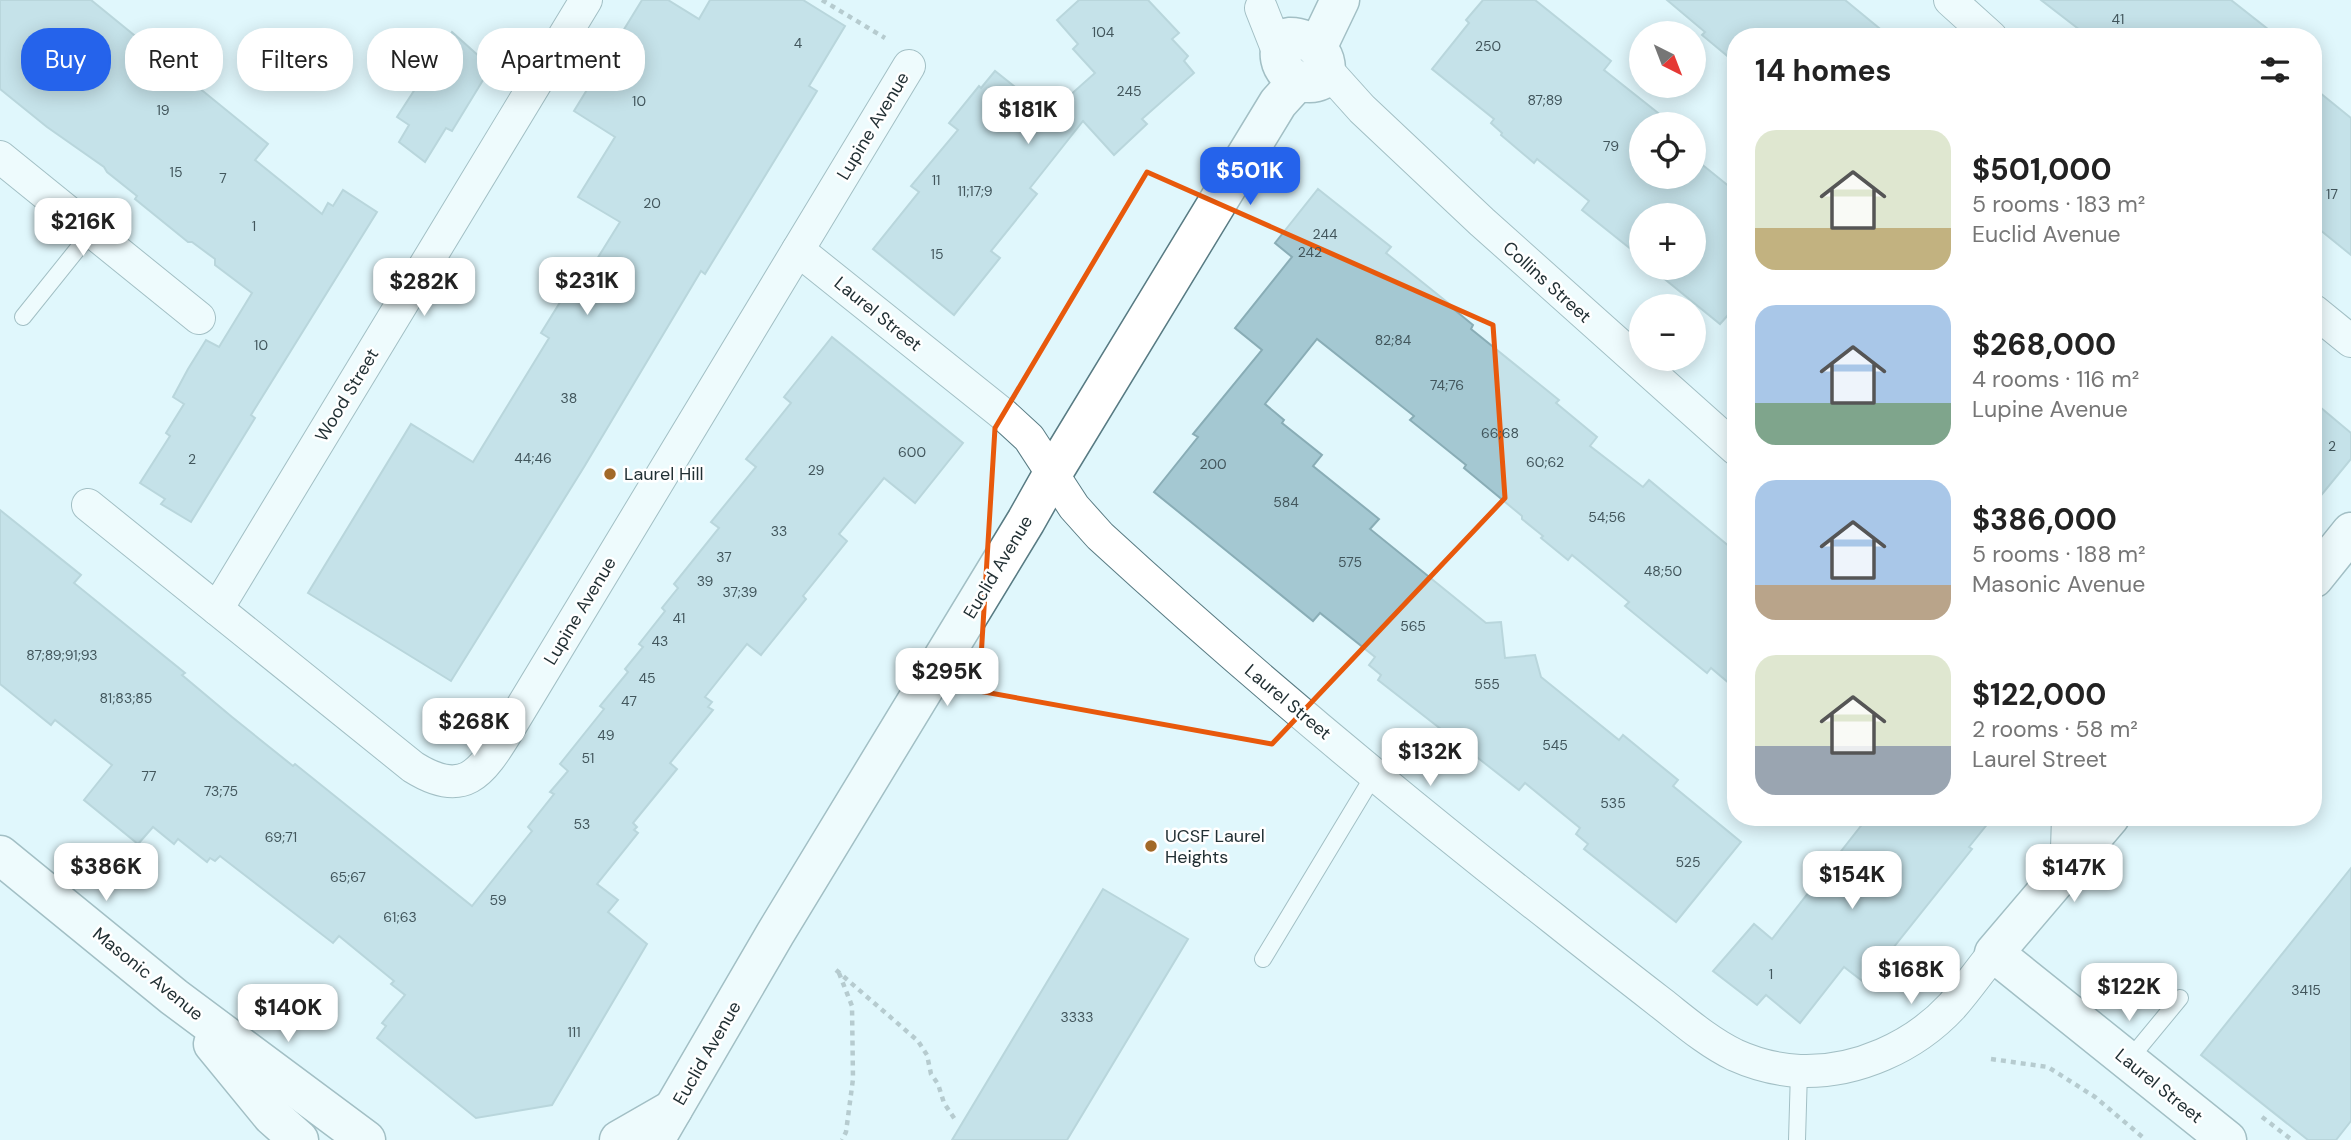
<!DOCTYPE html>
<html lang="en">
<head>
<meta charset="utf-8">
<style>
	:root { --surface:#fff; --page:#f6f6f6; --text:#222; --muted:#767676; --accent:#2563eb }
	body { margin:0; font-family:"DM Sans",sans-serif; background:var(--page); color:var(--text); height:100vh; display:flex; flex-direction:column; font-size:26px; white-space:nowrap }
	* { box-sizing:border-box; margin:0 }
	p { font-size:23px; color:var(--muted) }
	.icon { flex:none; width:38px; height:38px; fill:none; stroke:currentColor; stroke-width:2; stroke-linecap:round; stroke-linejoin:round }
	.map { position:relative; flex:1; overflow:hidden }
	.panel { position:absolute; left:1727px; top:28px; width:595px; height:798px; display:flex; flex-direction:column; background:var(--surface); border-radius:28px; box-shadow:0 4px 18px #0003 }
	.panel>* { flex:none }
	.banner { position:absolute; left:21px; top:28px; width:665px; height:63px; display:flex; gap:14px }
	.needle { width:46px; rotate:138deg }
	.controls { position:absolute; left:1629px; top:21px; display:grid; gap:14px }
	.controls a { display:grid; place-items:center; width:77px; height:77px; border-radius:50%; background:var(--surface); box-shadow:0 4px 18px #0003; font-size:35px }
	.price { position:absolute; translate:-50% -60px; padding:0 16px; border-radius:14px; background:#fff; color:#222; font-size:23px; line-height:46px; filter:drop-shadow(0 2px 4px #0008) }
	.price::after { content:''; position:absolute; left:50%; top:42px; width:21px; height:16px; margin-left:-10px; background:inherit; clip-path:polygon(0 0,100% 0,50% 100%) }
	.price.on { background:var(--accent); color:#fff }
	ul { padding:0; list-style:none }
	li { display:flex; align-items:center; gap:21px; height:175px; padding:0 28px }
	li span { display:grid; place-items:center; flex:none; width:196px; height:140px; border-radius:21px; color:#555 }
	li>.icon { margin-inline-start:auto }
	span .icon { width:84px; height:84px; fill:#fffc; stroke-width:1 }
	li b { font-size:30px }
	h2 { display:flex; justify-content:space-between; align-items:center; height:84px; padding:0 28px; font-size:30px }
	.pill { padding:0 24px; border-radius:28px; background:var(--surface); box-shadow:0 4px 18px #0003; font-size:24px; line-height:63px }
	.pill.on { background:var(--accent); color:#fff }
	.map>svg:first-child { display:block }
	.building { fill:#a4c8d2; stroke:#89adb6; stroke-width:2 }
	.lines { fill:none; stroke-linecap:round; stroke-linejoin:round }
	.lane-casing { stroke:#587b83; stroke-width:18 }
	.street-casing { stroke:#587b83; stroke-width:34 }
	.secondary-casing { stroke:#587b83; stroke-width:41 }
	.path { stroke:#83969a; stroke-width:4.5; stroke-dasharray:5 5; stroke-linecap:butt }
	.lane { stroke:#fff; stroke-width:16 }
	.street { stroke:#fff; stroke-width:32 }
	.secondary { stroke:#fff; stroke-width:38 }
	.marked { fill:none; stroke:#e8590c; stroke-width:5; stroke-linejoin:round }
	.poi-dot { fill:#a26928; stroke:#fff; stroke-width:2.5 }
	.labels { text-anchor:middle; stroke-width:5; stroke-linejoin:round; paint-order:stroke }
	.number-label { font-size:14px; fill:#42565c }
	.street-label { font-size:18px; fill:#223034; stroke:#fff }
	.poi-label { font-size:18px; fill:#223034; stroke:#fff; text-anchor:start }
</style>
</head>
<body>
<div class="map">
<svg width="2351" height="1140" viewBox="0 0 2351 1140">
	<rect width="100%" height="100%" fill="#e0f7fc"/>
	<!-- building -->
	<g class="building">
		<polygon points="0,0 91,0 268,144 255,160 322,214 328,203 333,206 343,190 377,212 251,415 255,418 191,522 161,504 165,499 140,483 170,436 166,433 184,404 173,397 188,369 206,340 219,347 252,293 215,265 215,259 192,242 188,242 135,199 137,196 107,172 104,167 47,127 0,89"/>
		<polygon points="642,0 668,0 699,19 710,0 803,0 845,26 809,86 817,91 705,274 701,271 584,467 451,681 308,593 411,424 473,462 549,338 541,333 572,283 579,288 620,222 578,197 615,137 574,111"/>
		<polygon points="1079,0 1148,0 1179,33 1172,39 1188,56 1184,61 1194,73 1142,119 1147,124 1114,155 1083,121 1030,188 1037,194 991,251 1000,258 954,315 873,249 919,192 911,186 958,130 949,123 979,86 981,88 995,71 1049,114 1095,73 1073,49 1078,44 1057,20"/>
		<polygon points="1483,0 1535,0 1611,61 1604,70 1672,124 1642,124 1642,177 1694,177 1694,158 1736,192 1736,306 1720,324 1651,268 1694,268 1694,215 1642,215 1642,258 1582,210 1589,201 1537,159 1534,163 1501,135 1502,133 1491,123 1494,119 1432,69 1469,23 1466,20"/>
		<polygon points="1667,0 1845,0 1890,37 1736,37 1736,53 1731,59 1702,35 1705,32"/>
		<polygon points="2041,0 2231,0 2278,37 2089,37"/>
		<polygon points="452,32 491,67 452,131 446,128 425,162 399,142 409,125 397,117"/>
		<polygon points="2314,88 2351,118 2351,255 2314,225"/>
		<polygon points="1318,189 1391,247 1386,253 1452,306 1451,307 1473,325 1471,329 1559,400 1556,403 1597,437 1590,446 1643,487 1649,480 1736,552 1736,689 1711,668 1707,673 1625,606 1629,602 1572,555 1568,560 1541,538 1543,536 1522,519 1522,516 1464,468 1466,465 1410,420 1414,416 1317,339 1265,404 1284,420 1282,423 1322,455 1313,466 1379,519 1370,529 1486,623 1501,622 1505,658 1535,655 1541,677 1619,740 1623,735 1678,780 1673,786 1741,842 1676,922 1584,849 1588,844 1576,834 1580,828 1525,783 1519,790 1378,680 1381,675 1369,665 1375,657 1320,613 1313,621 1154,492 1198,437 1193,434 1262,350 1235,328 1292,257 1275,243"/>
		<polygon points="832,337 963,443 915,503 884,478 839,534 847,541 803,596 806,599 761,655 747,644 705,697 712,702 708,707 713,710 670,763 677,769 633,823 637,827 634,830 638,833 597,884 618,900 608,912 647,944 552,1105 476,1118 377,1038 386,1026 382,1023 405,995 391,984 394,981 339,936 333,943 220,856 215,861 210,858 207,862 178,839 174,844 153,827 138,844 84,800 112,765 55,720 51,725 0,684 0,510 81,575 74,583 185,673 182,675 232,717 293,766 295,764 472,906 532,831 528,827 554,794 550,792 568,771 560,764 604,709 600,706 628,672 625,669 643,647 639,644 665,611 662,608 678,588 674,584 719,528 711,522 756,467 746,459 791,403 784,397"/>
		<polygon points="2314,402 2351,433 2351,459 2314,504"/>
		<polygon points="1868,817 1993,817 1969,847 1972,849 1865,983 1844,967 1800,1023 1766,995 1757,1005 1713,971 1754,924 1772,939"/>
		<polygon points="2351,868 2351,1121 2336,1140 2308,1140 2201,1055"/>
		<polygon points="1103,889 1188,939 1067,1140 952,1140"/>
	</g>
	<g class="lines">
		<!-- lane casing -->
		<g class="lane-casing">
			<g id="lane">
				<polyline points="23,317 92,231"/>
				<polyline points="1263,959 1374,775"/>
				<polyline points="2128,1061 2180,998"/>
				<polyline points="1797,1140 1799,1071"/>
			</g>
		</g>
		<!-- street casing -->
		<g class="street-casing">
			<g id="street">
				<polyline points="1950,0 1991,37"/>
				<polyline points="1261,8 1280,56"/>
				<polyline points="1326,69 1362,109 1482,222 1736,449"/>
				<polyline points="0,157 199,318"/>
				<path d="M798,250L1004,415L1029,438L1074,507L1100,536C1246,670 1398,797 1554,919C1589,947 1625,975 1661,1003C1684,1021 1708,1042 1735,1055C1755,1064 1779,1070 1800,1071C1856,1073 1914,1047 1952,1006C1967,989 1980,970 1994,953"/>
				<polyline points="2314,311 2351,341"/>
				<path d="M88,505L413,767C464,799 481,774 508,730L909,66"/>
				<polyline points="217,609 586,0"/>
				<polyline points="2063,871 2067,848 2068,817"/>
			</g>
		</g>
		<!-- secondary casing -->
		<g class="secondary-casing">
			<g id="secondary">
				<path d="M1289,37C1311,36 1335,58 1322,80C1298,92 1270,66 1283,41Z"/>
				<polyline points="1317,48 1340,0"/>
				<polyline points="2314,578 2351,532"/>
				<polyline points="2110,817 1994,953 2227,1140"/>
				<polyline points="0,855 174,997 366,1140"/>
				<polyline points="213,1044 272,1116 299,1140"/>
				<polyline points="619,1140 673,1109"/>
				<polyline points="655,1140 775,934 1026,521 1053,473 1278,103 1298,81"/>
			</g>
		</g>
		<!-- path -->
		<g class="path">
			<polyline points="822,0 885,38"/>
			<polyline points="836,970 918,1041 927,1055 931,1074 938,1084 944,1103 956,1121"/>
			<polyline points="839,973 852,1006 853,1079 846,1132 842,1140"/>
			<polyline points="1991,1059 2048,1067 2095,1097 2146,1140"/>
			<polyline points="2262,1117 2292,1140"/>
		</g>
		<!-- lane -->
		<use href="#lane" class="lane"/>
		<!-- street -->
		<use href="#street" class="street"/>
		<!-- secondary -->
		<use href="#secondary" class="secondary"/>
	</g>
	<!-- marked area -->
	<path d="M0 0H2351V1140H0ZM1147,172L1493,325L1505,498L1272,744L979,691L995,428Z" fill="#e0f7fc" fill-opacity=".55" fill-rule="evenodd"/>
	<path class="marked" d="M1147,172L1493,325L1505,498L1272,744L979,691L995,428Z"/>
	<!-- markers -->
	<g class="poi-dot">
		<circle cx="610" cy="474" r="7"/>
		<circle cx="1151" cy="846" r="7"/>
	</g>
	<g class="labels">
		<!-- number labels -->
		<g class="number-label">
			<text x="2118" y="24">41</text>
			<text x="1103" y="37">104</text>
			<text x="798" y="48">4</text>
			<text x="1488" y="51">250</text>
			<text x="1129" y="96">245</text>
			<text x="1545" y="105">87;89</text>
			<text x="639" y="106">10</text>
			<text x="163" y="115">19</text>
			<text x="1611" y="151">79</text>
			<text x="176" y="177">15</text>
			<text x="223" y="183">7</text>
			<text x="936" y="185">11</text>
			<text x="975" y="196">11;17;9</text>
			<text x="2332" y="199">17</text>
			<text x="652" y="208">20</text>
			<text x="254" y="231">1</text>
			<text x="1325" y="239">244</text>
			<text x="1310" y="257">242</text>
			<text x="937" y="259">15</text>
			<text x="1393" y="345">82;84</text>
			<text x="261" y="350">10</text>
			<text x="1447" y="390">74;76</text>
			<text x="569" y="403">38</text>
			<text x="1500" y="438">66;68</text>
			<text x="2332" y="451">2</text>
			<text x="912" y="457">600</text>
			<text x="533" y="463">44;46</text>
			<text x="192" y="464">2</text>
			<text x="1545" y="467">60;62</text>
			<text x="1213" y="469">200</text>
			<text x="816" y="475">29</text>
			<text x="1286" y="507">584</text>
			<text x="1607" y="522">54;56</text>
			<text x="779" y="536">33</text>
			<text x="724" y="562">37</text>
			<text x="1350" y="567">575</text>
			<text x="1663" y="576">48;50</text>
			<text x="705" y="586">39</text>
			<text x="740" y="597">37;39</text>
			<text x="679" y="623">41</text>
			<text x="1413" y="631">565</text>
			<text x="660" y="646">43</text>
			<text x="62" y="660">87;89;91;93</text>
			<text x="647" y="683">45</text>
			<text x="1487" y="689">555</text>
			<text x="126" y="703">81;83;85</text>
			<text x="629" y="706">47</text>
			<text x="606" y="740">49</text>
			<text x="1555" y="750">545</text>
			<text x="588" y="763">51</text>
			<text x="149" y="781">77</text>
			<text x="221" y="796">73;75</text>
			<text x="1613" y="808">535</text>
			<text x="582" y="829">53</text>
			<text x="281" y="842">69;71</text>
			<text x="1688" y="867">525</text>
			<text x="348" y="882">65;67</text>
			<text x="498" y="905">59</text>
			<text x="400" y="922">61;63</text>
			<text x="1771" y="979">1</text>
			<text x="2306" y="995">3415</text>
			<text x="1077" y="1022">3333</text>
			<text x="574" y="1037">111</text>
		</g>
		<!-- street labels -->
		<g class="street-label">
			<text transform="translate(873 126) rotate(-59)" y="6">Lupine Avenue</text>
			<text transform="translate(1547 282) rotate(42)" y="6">Collins Street</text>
			<text transform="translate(878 314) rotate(39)" y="6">Laurel Street</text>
			<text transform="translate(347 395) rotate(-59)" y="6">Wood Street</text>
			<text transform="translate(998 567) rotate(-59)" y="6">Euclid Avenue</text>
			<text transform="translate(580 611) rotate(-59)" y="6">Lupine Avenue</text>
			<text transform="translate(1288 702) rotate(40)" y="6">Laurel Street</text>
			<text transform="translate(148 974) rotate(39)" y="6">Masonic Avenue</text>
			<text transform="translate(707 1053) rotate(-60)" y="6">Euclid Avenue</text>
			<text transform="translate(2159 1086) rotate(39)" y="6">Laurel Street</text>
		</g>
		<!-- poi labels -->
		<g class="poi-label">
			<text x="624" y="480">Laurel Hill</text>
			<text x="1165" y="842">UCSF Laurel<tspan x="1165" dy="21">Heights</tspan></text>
		</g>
	</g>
</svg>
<div class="controls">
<a><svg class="needle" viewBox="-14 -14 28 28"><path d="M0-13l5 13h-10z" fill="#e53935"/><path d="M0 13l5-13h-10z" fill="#767676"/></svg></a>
<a><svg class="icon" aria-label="locate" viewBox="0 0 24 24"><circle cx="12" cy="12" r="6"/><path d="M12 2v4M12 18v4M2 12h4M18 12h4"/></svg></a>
<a>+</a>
<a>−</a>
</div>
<b class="price" style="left:1028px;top:146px">$181K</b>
<b class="price on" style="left:1250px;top:207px">$501K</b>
<b class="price" style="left:83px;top:258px">$216K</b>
<b class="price" style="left:587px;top:317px">$231K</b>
<b class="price" style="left:424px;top:318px">$282K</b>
<b class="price" style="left:947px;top:708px">$295K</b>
<b class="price" style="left:474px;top:758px">$268K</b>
<b class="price" style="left:1430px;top:788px">$132K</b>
<b class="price" style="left:106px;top:903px">$386K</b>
<b class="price" style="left:2074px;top:904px">$147K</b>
<b class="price" style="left:1852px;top:911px">$154K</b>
<b class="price" style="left:1911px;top:1006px">$168K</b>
<b class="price" style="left:2129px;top:1023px">$122K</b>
<b class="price" style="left:288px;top:1044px">$140K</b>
<div class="banner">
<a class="pill on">Buy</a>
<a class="pill">Rent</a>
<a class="pill">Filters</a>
<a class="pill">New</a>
<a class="pill">Apartment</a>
</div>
<section class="panel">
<h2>14 homes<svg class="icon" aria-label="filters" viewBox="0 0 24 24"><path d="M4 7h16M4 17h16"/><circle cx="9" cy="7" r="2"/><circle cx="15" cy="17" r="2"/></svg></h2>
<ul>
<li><span style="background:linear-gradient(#dfe7d0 70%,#c2b280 0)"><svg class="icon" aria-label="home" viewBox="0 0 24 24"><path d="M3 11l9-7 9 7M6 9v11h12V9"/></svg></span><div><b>$501,000</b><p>5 rooms · 183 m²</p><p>Euclid Avenue</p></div></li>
<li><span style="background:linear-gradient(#a9c7e8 70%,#7fa58c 0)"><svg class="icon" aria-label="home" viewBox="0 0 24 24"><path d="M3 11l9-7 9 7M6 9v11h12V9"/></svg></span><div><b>$268,000</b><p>4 rooms · 116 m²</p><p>Lupine Avenue</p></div></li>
<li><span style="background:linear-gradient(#a9c7e8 75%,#b9a48a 0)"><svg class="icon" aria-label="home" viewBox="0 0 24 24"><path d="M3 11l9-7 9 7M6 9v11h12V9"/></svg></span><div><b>$386,000</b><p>5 rooms · 188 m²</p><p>Masonic Avenue</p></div></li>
<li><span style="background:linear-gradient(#dfe7d0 65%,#9aa5b1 0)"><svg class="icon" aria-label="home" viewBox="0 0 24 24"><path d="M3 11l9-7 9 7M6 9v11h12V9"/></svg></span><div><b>$122,000</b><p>2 rooms · 58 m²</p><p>Laurel Street</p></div></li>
</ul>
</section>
</div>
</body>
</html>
